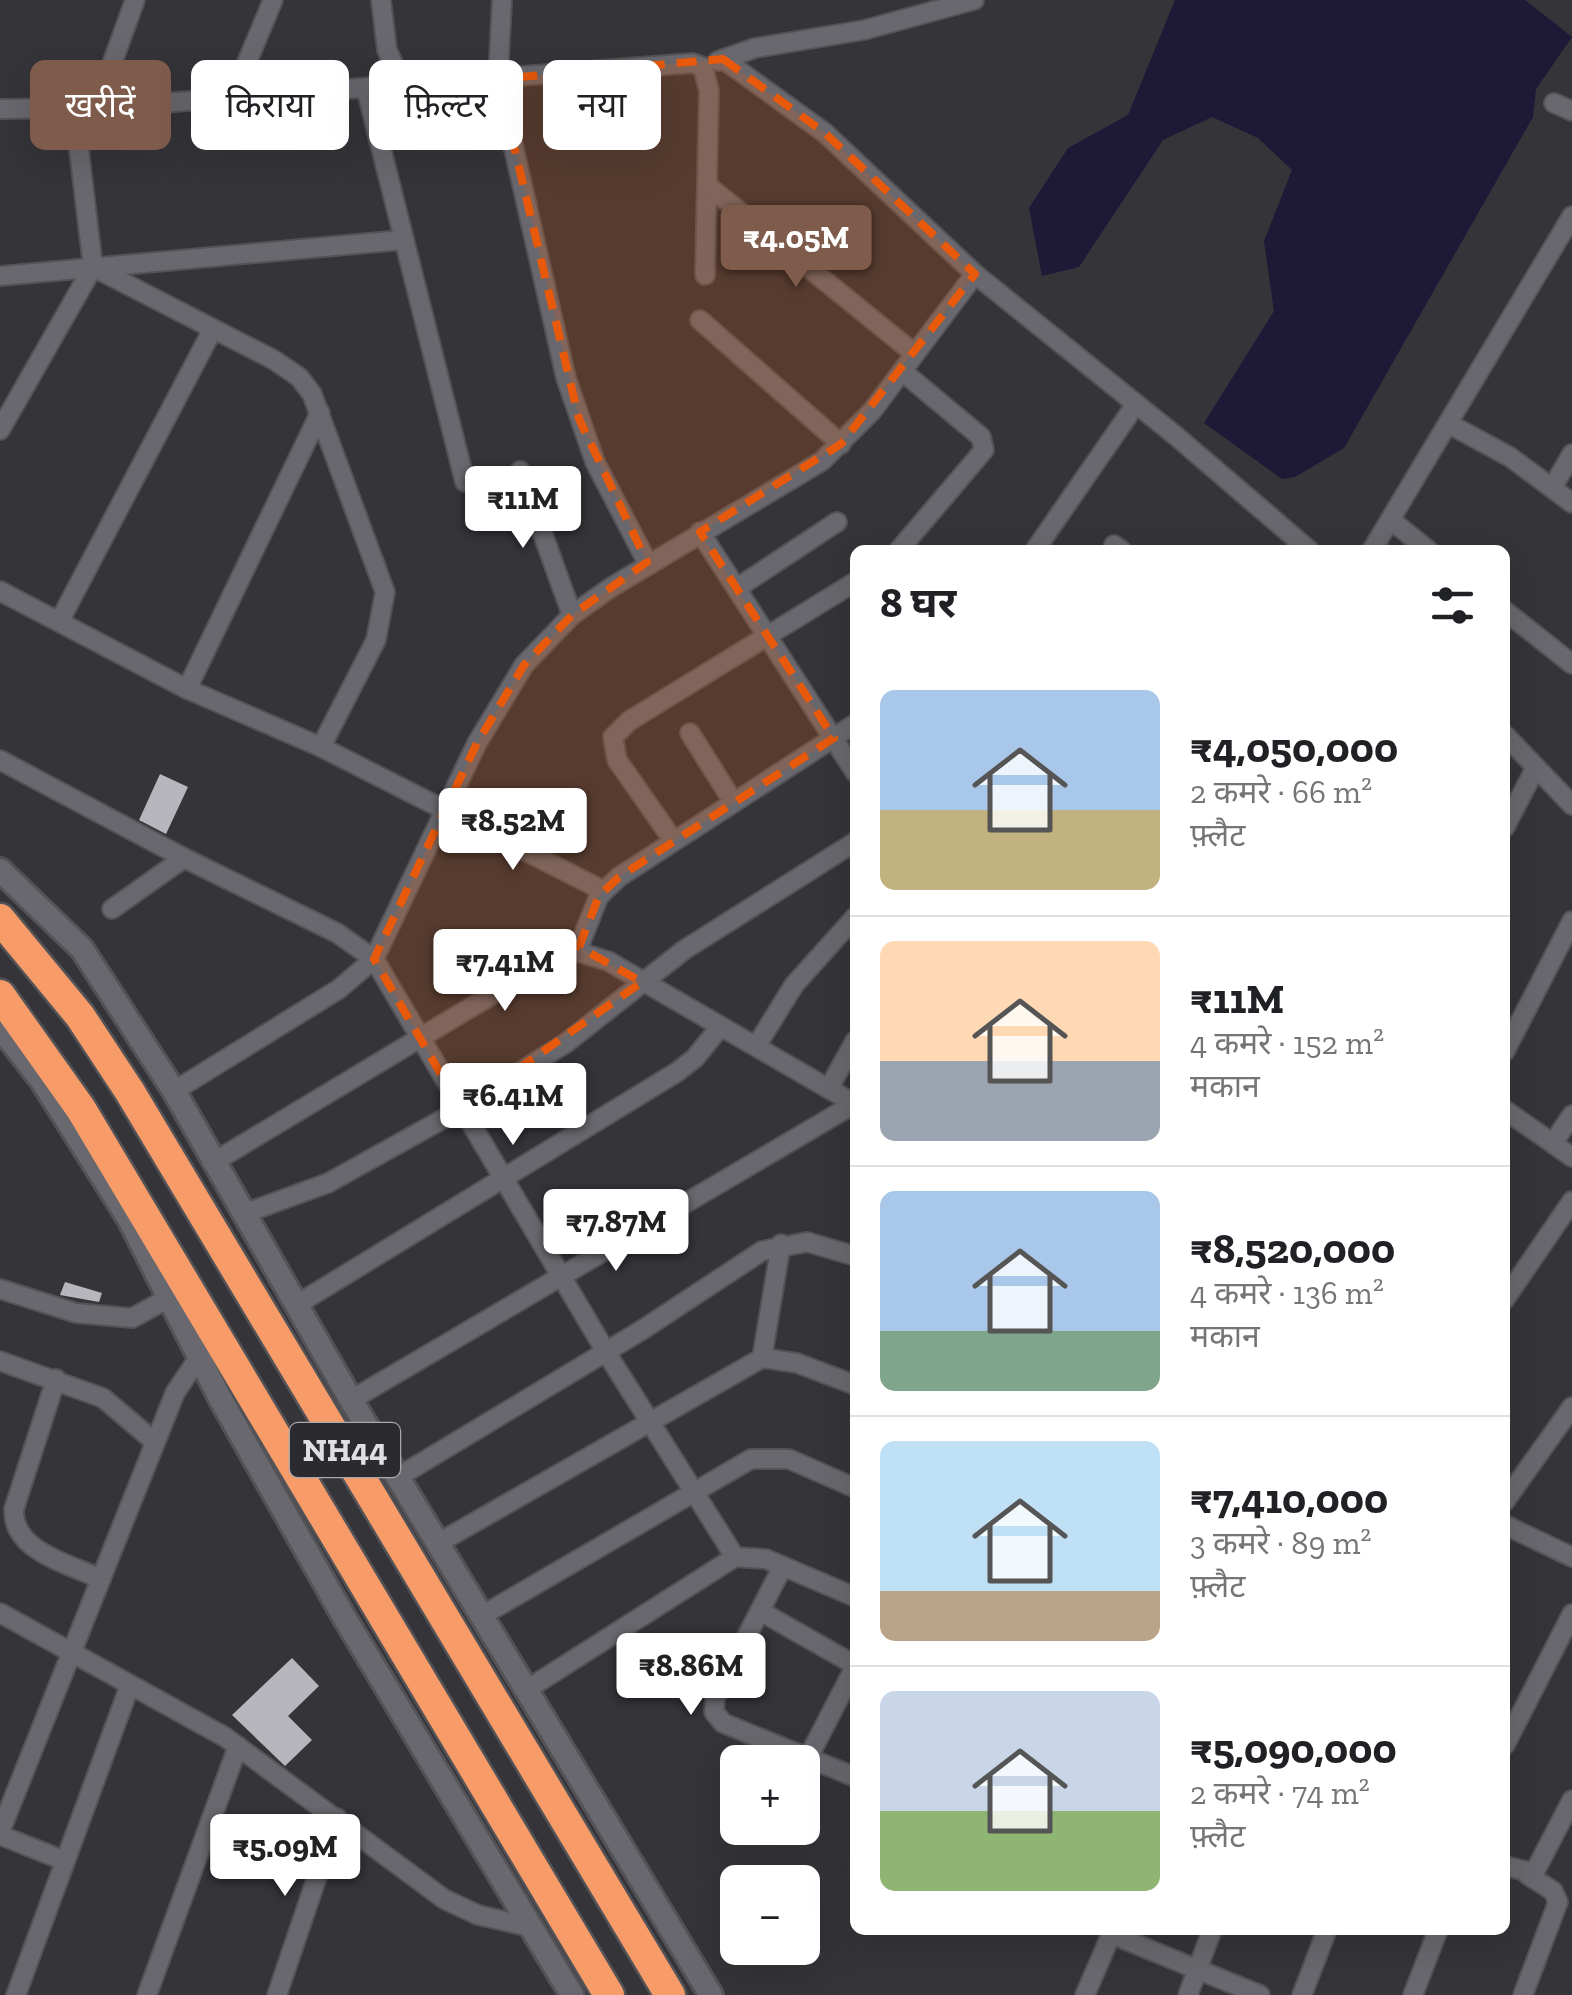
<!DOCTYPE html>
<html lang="hi">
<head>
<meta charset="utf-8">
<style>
	:root { --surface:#fff; --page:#f6f6f6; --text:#202124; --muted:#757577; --line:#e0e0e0; --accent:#7e5b4a }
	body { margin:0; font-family:"Zilla Slab","Noto Sans Devanagari",serif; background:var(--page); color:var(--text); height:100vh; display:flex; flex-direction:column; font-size:38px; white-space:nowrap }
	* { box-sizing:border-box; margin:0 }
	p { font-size:32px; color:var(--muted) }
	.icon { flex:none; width:55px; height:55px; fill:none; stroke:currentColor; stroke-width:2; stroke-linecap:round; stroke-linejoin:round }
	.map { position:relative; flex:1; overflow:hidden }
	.panel { position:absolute; left:850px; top:545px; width:660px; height:1390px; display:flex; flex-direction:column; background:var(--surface); border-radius:15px; box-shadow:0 10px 40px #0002 }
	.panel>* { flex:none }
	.hud { position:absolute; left:30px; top:60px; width:670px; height:90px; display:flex; gap:20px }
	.tools { position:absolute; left:720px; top:1745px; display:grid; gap:20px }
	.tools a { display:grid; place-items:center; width:100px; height:100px; border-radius:15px; background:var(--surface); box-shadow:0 10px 40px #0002; font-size:50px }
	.price { position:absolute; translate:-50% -85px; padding:0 22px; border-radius:10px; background:#fff; color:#222; font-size:32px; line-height:65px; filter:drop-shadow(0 2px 5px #0008) }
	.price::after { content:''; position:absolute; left:50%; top:60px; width:30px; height:22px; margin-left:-15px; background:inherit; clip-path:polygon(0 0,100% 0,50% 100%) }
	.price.current { background:var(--accent); color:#fff }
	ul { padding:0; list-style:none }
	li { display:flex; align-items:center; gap:30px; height:250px; padding:0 30px }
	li+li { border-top:2px solid var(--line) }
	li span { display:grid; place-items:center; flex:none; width:280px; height:200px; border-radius:15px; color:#555 }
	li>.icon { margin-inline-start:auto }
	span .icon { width:120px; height:120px; fill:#fffc; stroke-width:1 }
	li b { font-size:42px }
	h2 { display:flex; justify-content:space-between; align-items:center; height:120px; padding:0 30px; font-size:42px }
	.tag { padding:0 35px; border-radius:15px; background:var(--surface); box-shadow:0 10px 40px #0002; font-size:35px; line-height:90px }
	.tag.current { background:var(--accent); color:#fff }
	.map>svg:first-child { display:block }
	.water { fill:#1d1936 }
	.building { fill:#b6b6bc }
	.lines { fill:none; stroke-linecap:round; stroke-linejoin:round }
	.street-casing { stroke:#535357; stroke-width:22 }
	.secondary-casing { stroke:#535357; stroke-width:28 }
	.highway-casing { stroke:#535357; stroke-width:35 }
	.street { stroke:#68686e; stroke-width:18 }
	.secondary { stroke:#68686e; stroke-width:22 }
	.highway { stroke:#f79c69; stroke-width:30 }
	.marked { fill:#e8590c; fill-opacity:0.2; stroke:#e8590c; stroke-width:8; stroke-dasharray:20 12; stroke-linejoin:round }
	.labels { text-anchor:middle; stroke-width:10; stroke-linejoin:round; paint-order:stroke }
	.shield { fill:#2a2a2f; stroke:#a9a9ad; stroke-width:2.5 }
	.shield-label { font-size:32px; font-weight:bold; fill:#e0e0e3 }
</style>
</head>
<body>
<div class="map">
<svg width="1572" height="1995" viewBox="0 0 1572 1995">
	<rect width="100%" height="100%" fill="#343439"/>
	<!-- water -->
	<polygon class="water" points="1175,0 1525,0 1572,37 1536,89 1533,117 1344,448 1295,477 1282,479 1204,423 1274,311 1264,241 1292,170 1258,138 1212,117 1163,140 1079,267 1042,276 1029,208 1068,148 1128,115"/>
	<!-- building -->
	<g class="building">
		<polygon points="160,774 188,787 166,834 139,820"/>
		<polygon points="65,1282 102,1293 99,1302 60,1295"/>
		<polygon points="292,1658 319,1686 288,1716 312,1740 285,1766 232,1715"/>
	</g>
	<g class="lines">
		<!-- street casing -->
		<g class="street-casing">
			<g id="street">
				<polyline points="381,0 387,50 403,86"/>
				<polyline points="502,0 498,79 566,378 595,462 647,562"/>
				<polyline points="723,59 825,133 975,274 1176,436 1309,550"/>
				<polyline points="718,61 755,48 864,30 974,0"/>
				<polyline points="366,88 465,482"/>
				<polyline points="232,98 273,0"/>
				<polyline points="1554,103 1572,111"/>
				<polyline points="96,108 135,0"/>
				<polyline points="0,109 96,108 693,63 703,67 709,91 705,275"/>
				<polyline points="708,186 915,354"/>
				<polyline points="93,267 274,360 299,377 312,394 385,592 376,640 321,747"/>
				<polyline points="0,276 402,240"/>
				<polyline points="700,320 841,444"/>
				<polyline points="1449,424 1510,457 1572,503"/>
				<polyline points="0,430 93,267 74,108"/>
				<polyline points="520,471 572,615"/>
				<polyline points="1552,488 1572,454"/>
				<polyline points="1391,520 1428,550"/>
				<polyline points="700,532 855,772"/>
				<polyline points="1114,545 1121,550"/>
				<polyline points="899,550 984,450 981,437 902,371"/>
				<polyline points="1035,550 1136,404"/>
				<polyline points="1372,550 1572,216"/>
				<polyline points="737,588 837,522"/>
				<polyline points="0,591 187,689 321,747 604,891"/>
				<polyline points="1505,611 1572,664"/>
				<polyline points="59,622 213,329"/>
				<polyline points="187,689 320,413"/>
				<polyline points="690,733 732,800"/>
				<polyline points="1505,735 1572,805"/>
				<polyline points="0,760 184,858 112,909"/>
				<polyline points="1505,827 1535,769"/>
				<polyline points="673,840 617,760 613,737 629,721 855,582"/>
				<polyline points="184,858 337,933 374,959 606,1352 735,1557"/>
				<polyline points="578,949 599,896 619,877 855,724"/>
				<polyline points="757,1045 794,985 855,917"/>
				<polyline points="1505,1051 1572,921"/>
				<polyline points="829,1088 855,1041"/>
				<polyline points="174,1091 339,989 374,959 477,743 524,665 572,615 610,588 822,461 872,411 975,274"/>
				<polyline points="1505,1110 1572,1157"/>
				<polyline points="1553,1143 1572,1115"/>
				<polyline points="212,1163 568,949 608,961 855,1104"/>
				<polyline points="243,1214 328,1183 461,1109 566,1043 684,950 855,842"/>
				<polyline points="0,1289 76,1313 132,1318 169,1298"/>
				<polyline points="1505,1299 1572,1201"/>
				<polyline points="296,1305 677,1072 695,1058 720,1027"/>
				<polyline points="762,1358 781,1244"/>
				<polyline points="0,1361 103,1398 155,1442"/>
				<path d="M56,1379L14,1509C12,1551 67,1563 101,1579"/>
				<polyline points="351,1400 854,1104"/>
				<polyline points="398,1477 642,1330 762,1251 807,1242 855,1256"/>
				<polyline points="1505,1501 1572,1407"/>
				<polyline points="1505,1525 1572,1557"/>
				<polyline points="440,1542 762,1358 797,1363 855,1385"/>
				<polyline points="783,1566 715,1698 714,1712 723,1723 855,1777"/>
				<polyline points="760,1611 855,1665"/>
				<polyline points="0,1613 225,1737 444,1899 478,1915 526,1926"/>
				<polyline points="483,1615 751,1459 789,1459 855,1488"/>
				<polyline points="526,1690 735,1557 766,1559 855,1597"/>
				<polyline points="1505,1745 1572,1614"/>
				<polyline points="808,1758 855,1667"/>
				<polyline points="0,1832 175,1393 199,1357"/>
				<polyline points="0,1835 65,1861"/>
				<polyline points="1505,1866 1534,1873 1572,1800"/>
				<polyline points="1111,1934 1260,1995"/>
				<polyline points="16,1995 130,1685"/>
				<polyline points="147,1995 238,1746"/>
				<polyline points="277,1995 337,1818"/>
				<polyline points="1085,1995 1113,1930"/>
				<polyline points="1188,1995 1212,1930"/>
				<polyline points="1302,1995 1327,1930"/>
				<polyline points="1413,1995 1438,1930"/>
				<polyline points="1523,1995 1558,1902 1553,1891 1528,1875"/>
			</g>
		</g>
		<!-- secondary casing -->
		<g class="secondary-casing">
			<g id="secondary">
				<polyline points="0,870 82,949 174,1091 351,1400 711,1995"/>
				<polyline points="0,1027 42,1081 129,1219 220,1398 344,1617 572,1995"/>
			</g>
		</g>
		<!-- highway casing -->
		<g class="highway-casing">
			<g id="highway">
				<polyline points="0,919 80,1016 130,1092 670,1995"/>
				<polyline points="0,995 81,1109 609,1995"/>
			</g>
		</g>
		<!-- street -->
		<use href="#street" class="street"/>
		<!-- secondary -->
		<use href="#secondary" class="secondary"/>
		<!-- highway -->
		<use href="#highway" class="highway"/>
	</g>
	<!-- marked area -->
	<path class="marked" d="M723,59L825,133L975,274L841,444L700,532L834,738L619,877L599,896L579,947L642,982L461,1109L374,959L477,743L524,665L572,615L647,562L579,419L498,79Z"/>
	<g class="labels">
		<!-- shield labels -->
		<rect class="shield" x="290" y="1423" width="110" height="54" rx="8"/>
		<g class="shield-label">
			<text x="345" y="1461">NH44</text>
		</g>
	</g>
</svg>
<div class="tools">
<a>+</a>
<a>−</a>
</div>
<b class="price current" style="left:796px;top:290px">₹4.05M</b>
<b class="price" style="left:523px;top:551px">₹11M</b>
<b class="price" style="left:513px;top:873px">₹8.52M</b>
<b class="price" style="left:505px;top:1014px">₹7.41M</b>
<b class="price" style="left:513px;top:1148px">₹6.41M</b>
<b class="price" style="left:616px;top:1274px">₹7.87M</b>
<b class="price" style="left:691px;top:1718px">₹8.86M</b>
<b class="price" style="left:285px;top:1899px">₹5.09M</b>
<div class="hud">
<a class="tag current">खरीदें</a>
<a class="tag">किराया</a>
<a class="tag">फ़िल्टर</a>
<a class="tag">नया</a>
</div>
<section class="panel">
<h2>8 घर<svg class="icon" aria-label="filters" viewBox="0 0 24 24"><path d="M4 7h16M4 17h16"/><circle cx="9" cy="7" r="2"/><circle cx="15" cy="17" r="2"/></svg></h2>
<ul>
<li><span style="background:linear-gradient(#a9c7e8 60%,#c2b280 0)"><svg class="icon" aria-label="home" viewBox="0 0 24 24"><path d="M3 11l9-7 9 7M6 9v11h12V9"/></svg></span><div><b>₹4,050,000</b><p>2 कमरे · 66 m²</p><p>फ़्लैट</p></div></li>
<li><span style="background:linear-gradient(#ffd9b3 60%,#9aa5b1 0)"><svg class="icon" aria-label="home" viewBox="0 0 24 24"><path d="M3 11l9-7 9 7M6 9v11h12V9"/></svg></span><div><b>₹11M</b><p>4 कमरे · 152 m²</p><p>मकान</p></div></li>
<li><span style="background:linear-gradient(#a9c7e8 70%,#7fa58c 0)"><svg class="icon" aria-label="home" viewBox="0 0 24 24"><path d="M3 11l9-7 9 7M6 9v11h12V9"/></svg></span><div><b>₹8,520,000</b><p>4 कमरे · 136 m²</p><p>मकान</p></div></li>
<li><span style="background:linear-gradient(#bfe0f5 75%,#b9a48a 0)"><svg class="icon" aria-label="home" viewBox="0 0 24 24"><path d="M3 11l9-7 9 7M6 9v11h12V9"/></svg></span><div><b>₹7,410,000</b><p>3 कमरे · 89 m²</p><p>फ़्लैट</p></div></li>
<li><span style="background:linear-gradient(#c9d6e8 60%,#8fb573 0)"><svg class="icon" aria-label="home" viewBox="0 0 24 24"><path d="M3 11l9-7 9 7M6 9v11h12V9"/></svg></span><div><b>₹5,090,000</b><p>2 कमरे · 74 m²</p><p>फ़्लैट</p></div></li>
</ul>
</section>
</div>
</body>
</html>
